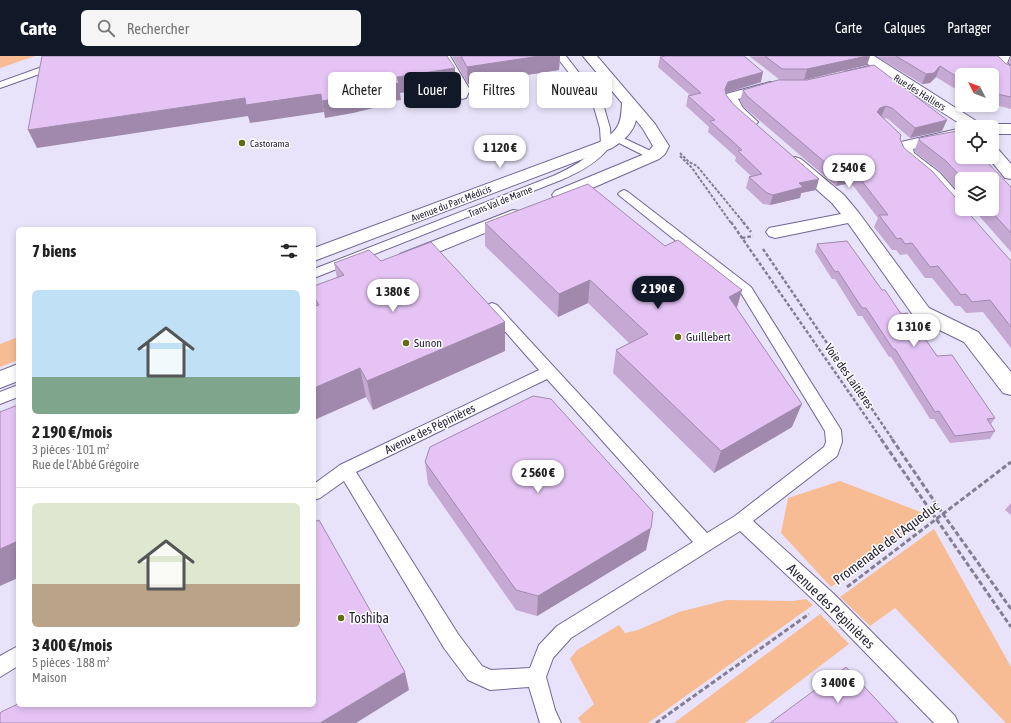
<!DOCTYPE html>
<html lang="fr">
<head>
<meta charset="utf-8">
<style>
	:root { --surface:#fff; --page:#f6f6f6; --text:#222; --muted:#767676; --line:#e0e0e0; --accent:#111827 }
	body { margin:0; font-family:"Asap Condensed",sans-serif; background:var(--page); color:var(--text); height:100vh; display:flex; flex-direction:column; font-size:15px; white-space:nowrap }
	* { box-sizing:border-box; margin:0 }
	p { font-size:13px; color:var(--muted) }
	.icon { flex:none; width:22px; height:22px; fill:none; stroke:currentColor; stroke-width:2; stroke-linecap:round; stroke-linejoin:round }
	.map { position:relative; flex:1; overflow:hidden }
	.details { position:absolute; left:16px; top:171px; width:300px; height:480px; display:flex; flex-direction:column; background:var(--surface); border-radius:6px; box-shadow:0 2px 6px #0003 }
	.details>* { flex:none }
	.top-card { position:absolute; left:328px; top:16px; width:380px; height:36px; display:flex; gap:8px }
	.needle { width:26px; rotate:312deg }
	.fabs { position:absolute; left:955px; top:12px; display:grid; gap:8px }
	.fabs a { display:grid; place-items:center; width:44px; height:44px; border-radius:6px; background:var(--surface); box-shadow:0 2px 6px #0003; font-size:20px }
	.price { position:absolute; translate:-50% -34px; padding:0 9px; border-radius:14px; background:#fff; color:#222; font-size:13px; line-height:26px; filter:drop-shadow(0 1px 2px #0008) }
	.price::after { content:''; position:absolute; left:50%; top:24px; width:12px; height:9px; margin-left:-6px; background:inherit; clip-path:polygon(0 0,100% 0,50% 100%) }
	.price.active { background:var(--accent); color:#fff }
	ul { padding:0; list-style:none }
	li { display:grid; align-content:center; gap:8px; height:212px; padding:0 16px }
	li+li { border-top:1px solid var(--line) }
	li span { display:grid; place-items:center; height:124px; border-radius:6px; color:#555 }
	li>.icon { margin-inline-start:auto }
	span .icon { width:72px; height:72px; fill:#fffc; stroke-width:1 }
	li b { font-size:17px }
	h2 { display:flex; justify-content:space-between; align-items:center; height:48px; padding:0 16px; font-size:17px }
	.chip { padding:0 14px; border-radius:6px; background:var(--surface); box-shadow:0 2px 6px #0003; font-size:14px; line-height:36px }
	.chip.active { background:var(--accent); color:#fff }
	header { display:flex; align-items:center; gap:24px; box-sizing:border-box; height:56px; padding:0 20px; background:var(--accent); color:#fff }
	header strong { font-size:19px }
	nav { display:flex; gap:22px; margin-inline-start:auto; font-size:14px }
	.search { width:280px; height:36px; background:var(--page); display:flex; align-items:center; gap:10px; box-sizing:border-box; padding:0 14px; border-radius:6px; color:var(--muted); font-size:15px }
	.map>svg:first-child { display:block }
	.green { fill:#f7bc94 }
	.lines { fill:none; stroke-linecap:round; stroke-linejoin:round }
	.lane-casing { stroke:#726697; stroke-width:2 }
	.street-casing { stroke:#726697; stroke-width:2 }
	.secondary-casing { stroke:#726697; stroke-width:2 }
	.path-far2 { stroke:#837e94; stroke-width:2; stroke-dasharray:3 1.5; stroke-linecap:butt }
	.path-far1 { stroke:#837e94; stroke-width:2.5; stroke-dasharray:3.5 2; stroke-linecap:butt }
	.path { stroke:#837e94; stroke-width:3; stroke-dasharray:5 2.5; stroke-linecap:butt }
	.lane { fill:#fff; fill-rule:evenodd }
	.street { fill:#fff; fill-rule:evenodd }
	.secondary { fill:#fff; fill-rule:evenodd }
	.wall { fill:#c5a9d3 }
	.shaded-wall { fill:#a089ac }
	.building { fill:#e5c4f5; stroke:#a089ac }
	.poi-dot { fill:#646c12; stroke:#fff; stroke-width:1.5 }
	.labels { text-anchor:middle; stroke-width:3; stroke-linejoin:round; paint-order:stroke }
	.far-street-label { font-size:10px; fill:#292439; stroke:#fff }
	.far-poi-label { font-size:10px; fill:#292439; stroke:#fff; text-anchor:start }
	.poi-label { font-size:12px; fill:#292439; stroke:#fff; text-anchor:start }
	.street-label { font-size:12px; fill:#292439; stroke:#fff }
	.near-street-label { font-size:14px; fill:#292439; stroke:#fff }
	.near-poi-label { font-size:14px; fill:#292439; stroke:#fff; text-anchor:start }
</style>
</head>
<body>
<header>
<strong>Carte</strong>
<div class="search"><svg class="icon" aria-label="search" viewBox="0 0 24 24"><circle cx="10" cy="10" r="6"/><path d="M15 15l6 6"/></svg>Rechercher</div>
<nav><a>Carte</a><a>Calques</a><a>Partager</a></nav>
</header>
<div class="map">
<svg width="1011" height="667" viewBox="0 0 1011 667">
	<rect width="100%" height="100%" fill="#e8e3fa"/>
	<!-- green -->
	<g class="green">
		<polygon points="0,0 35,0 0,12"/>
		<polygon points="18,281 18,304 0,311 0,288"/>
		<polygon points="840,425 923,457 927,463 831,531 781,477 788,442"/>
		<polygon points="934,473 1011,611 1011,667 1006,667 895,552 870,570 840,541"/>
		<polygon points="806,543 813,549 648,667 581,667 578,662 594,648 570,603 577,594 619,569 625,577 638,574 679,556 726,544 793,545"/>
		<polygon points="820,558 849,588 745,667 674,667"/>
	</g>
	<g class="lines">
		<!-- lane casing -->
		<g class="lane-casing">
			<g id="lane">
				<polygon points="60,0 72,0 48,15 0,32 0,26 42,11"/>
				<polygon points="440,0 450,0 470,34 466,42 462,43 457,40 460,34"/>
				<path d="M556,0H566L603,48L610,72L611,89C599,106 580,116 561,124L314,222V213L553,120C571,112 587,103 601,88L600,72L593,48Z"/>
				<polygon points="617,79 657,98 659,100 653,103 649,102 613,84 612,82 613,80"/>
				<path d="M624,134L628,136L751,231L841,374L842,386L837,400L753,465L835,539L955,660L958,667H934L821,551L740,475L571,582L553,602L546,621L555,654L561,667H540L529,631L490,634L468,624L444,592L344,425L320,442L314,444V428L340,409L539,314L487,255L485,252L487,249L492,247L497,249L707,477L735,460L824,391L826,386L825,375L741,237L620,140L618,138L620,136ZM547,323L693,486L557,570L539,589L530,612L491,614L482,610L458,578L356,416Z"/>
				<polygon points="18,329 18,341 0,348 0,336"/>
				<polygon points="18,590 18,610 0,621 0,600"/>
			</g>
		</g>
		<!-- street casing -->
		<g class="street-casing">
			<g id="street">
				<polygon points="864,0 874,0 981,68 984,71 965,71 880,16 849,23 844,22 842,19 844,16 870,10 862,3"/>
				<path d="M996,0H1010L1007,7L1011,10V21C1004,19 997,14 993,8Z"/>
				<path d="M770,26L775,27L777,30L775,33L738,43L743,52L758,66L755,69C752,70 749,71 746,70C737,66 720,47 726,38Z"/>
				<polygon points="992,68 1011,68 1011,78 992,78 992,71 986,71"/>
				<polygon points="962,72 962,82 913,93 914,97 940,117 962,142 962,153 971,153 968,157 962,158 956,157 928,125 900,102 897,93 901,86"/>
				<polygon points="992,91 998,93 1011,108 1011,123 1005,122 988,101 992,101"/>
				<polygon points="795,101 801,103 844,139 859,157 929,252 978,276 1011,316 1011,339 1003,337 964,286 915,262 848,167 775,182 769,180 766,176 769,172 841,158 832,147 789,109 787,106 789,103"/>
			</g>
		</g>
		<!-- secondary casing -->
		<g class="secondary-casing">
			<g id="secondary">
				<path d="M583,0H597L655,68L669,90L665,98L659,103L567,143L561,144L555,143L552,139L555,135L647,97L653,90L643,73L636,64C633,77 623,85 612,92L314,205V192L600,86C619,74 621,68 622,47Z"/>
				<polygon points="513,154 519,155 522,159 519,163 414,206 407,208 400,206 398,202 400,198"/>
				<polygon points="18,308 18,325 0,332 0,315"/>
			</g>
		</g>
		<!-- path-far2 -->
		<g class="path-far2">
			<polyline points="680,97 689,106 697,110 744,167"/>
			<polyline points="680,100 692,112 731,167"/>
		</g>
		<!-- path-far1 -->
		<g class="path-far1">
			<polyline points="731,166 882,384"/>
			<polyline points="743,166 751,176"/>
			<polyline points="742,182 753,180"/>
			<polyline points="763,193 893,384"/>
		</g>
		<!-- path -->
		<g class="path">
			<polyline points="881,383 1011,571"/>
			<polyline points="892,383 943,458 1011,553"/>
			<polyline points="847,531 1011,406"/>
			<polyline points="656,667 809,558"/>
		</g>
		<!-- lane -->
		<use href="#lane" class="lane"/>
		<!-- street -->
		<use href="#street" class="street"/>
		<!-- secondary -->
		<use href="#secondary" class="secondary"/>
	</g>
	<!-- wall -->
	<g class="wall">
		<polygon points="452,0 560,0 559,14 468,28"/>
		<polygon points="749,0 870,0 867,9 804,24 780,24"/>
		<polygon points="876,0 998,0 1005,7 1011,10 1011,53 992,48 992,19 962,19 962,37 936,21 930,27 922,28"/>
		<polygon points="1011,0 1011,9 1009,7"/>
		<polygon points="660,1 761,26 726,37 726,39 734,49 816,134 801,137 800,142 770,149 763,148 746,132 749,121 751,120 735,105 736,101 708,76 709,71 686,50 688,40 690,39 658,11"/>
		<polygon points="874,9 942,75 910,82 888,63 881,61 900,83 904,92 1010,204 1011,204 1011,292 983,256 966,257 960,250 955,250 932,222 925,222 907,198 900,199 896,194 892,194 874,171 878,162 851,127 836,130 744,51 740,45 743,34 807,24"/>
		<polygon points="919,82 1011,131 1011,196 973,153 992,153 992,123 962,123 962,140 941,116 915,96 915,93"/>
		<polygon points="485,167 665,190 742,234 737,252 792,371 714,417 613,317 616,294 629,287 588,247 558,261 485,190"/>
		<polygon points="817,188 882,234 937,300 995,362 991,368 995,375 990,383 950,387 934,363 930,363 891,301 889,301 862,260 858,260 835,223 832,223 815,196"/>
		<polygon points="381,205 505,295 373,354 366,341 314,364 314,230 337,222 334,207"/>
		<polygon points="425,406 646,494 537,560 516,554 428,428"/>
		<polygon points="1011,447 1011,459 1005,454"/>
	</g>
	<!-- shaded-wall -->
	<g class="shaded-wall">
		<polygon points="540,0 560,0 559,14 468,28 467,11"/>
		<polygon points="867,0 870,0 867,9 804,24 807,13"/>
		<polygon points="940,10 936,21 930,27 922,28 926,18"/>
		<polygon points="455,12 456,30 400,37 401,44 394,45 394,47 353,57 325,62 322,45 392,28 397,21"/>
		<polygon points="763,16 761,26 726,37 725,33 728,26"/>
		<polygon points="321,38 324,56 250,67 248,60 37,92 28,74 245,42"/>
		<polygon points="886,50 881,61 877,56 880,52"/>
		<polygon points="947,64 942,75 910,82 915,72"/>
		<polygon points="855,116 851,127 836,130 840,119"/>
		<polygon points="819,123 816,134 801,137 800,142 770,149 773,139 799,127"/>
		<polygon points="590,224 588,247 558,261 559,238"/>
		<polygon points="742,234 735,257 729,241"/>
		<polygon points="505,266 505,295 373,354 367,325"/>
		<polygon points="360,312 366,341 314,364 314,332"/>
		<polygon points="802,348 792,371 714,417 721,395"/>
		<polygon points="651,472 646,494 537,560 538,540"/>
		<polygon points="18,485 18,522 0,530 0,493"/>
		<polygon points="405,616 409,634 356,667 320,667"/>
	</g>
	<!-- building -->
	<g class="building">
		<polygon points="42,0 447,0 455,12 397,21 399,27 392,28 392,30 351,40 322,45 321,38 246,49 245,42 28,74"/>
		<polygon points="461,0 540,0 467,11"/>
		<polygon points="666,0 744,0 763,16 728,26 725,33 726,39 734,49 819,123 799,127 803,131 773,139 767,137 749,121 762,118 738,95 742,94 710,65 715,64 688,40 701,37 660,1"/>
		<polygon points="765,0 867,0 807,13 782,13"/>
		<polygon points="896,0 998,0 1005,7 1011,10 1011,41 992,37 992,19 962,19 962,24 940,10 934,17 926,18"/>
		<polygon points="874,9 947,64 915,72 892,52 886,50 880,52 877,56 901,79 900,83 904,92 932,115 962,149 962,153 965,153 1010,204 1011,204 1011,271 990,244 972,246 966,238 961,239 938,210 930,211 912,187 905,188 901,182 897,183 879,159 888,159 855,116 840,119 747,40 743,34 778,24 807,24"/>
		<polygon points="957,75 962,80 962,101 982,101 1011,131 1011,177 989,153 992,153 992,123 963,123 946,105 920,85 919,82"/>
		<polygon points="588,128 665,190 678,184 742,234 729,241 802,348 721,395 616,294 648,278 590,224 559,238 485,167"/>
		<polygon points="847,185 882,234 885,234 901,258 907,257 937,300 952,299 995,362 987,363 995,375 955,380 939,355 935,356 895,293 893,293 866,252 862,252 838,215 835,216 817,188"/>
		<polygon points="431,186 505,266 367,325 360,312 314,332 314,250 319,249 314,241 314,230 344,219 334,207 369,194 381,205"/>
		<polygon points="533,340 551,343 653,456 651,472 538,540 516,534 425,406 430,391"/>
		<polygon points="18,349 18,485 0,493 0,356"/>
		<polygon points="319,464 405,616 320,667 0,667 0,658 1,656 18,648 18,649 314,649 314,466"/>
		<polygon points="846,611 898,667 770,667"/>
	</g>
	<!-- markers -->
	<g class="poi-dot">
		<circle cx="242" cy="87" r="4"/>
		<circle cx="678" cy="281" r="4"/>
		<circle cx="406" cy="287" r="4"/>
		<circle cx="341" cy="562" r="4"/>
	</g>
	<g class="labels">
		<!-- far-street labels -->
		<g class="far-street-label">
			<text transform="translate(920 36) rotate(32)" y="4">Rue des Halliers</text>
			<text transform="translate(500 145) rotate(-22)" y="4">Trans Val de Marne</text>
			<text transform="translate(451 147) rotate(-21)" y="4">Avenue du Parc Médicis</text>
		</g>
		<!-- far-poi labels -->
		<g class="far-poi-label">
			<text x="250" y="91">Castorama</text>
		</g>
		<!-- poi labels -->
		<g class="poi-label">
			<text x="686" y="285">Guillebert</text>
			<text x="414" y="291">Sunon</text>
		</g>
		<!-- street labels -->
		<g class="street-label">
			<text transform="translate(849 320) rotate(55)" y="4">Voie des Laitières</text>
			<text transform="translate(430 373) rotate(-26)" y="4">Avenue des Pépinières</text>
		</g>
		<!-- near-street labels -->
		<g class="near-street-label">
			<text transform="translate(886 487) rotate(-37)" y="5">Promenade de l'Aqueduc</text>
			<text transform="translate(831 550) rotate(44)" y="5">Avenue des Pépinières</text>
		</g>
		<!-- near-poi labels -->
		<g class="near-poi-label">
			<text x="349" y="567">Toshiba</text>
		</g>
	</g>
</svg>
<div class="fabs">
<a><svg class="needle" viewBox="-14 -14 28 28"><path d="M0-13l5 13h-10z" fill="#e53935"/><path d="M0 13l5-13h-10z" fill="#767676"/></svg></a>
<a><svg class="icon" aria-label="locate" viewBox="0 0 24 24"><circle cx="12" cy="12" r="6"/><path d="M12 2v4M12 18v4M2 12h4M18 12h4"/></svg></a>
<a><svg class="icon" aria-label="layers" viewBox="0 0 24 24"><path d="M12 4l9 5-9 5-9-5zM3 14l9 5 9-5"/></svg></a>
</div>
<b class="price" style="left:500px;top:113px">1 120 €</b>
<b class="price" style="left:849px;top:133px">2 540 €</b>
<b class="price active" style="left:658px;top:254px">2 190 €</b>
<b class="price" style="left:393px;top:257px">1 380 €</b>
<b class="price" style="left:914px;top:292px">1 310 €</b>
<b class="price" style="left:538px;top:438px">2 560 €</b>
<b class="price" style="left:838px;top:648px">3 400 €</b>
<div class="top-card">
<a class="chip">Acheter</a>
<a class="chip active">Louer</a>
<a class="chip">Filtres</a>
<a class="chip">Nouveau</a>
</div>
<section class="details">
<h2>7 biens<svg class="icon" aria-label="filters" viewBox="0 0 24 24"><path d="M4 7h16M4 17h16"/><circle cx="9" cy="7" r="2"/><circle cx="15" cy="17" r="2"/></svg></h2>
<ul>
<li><span style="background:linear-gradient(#bfe0f5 70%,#7fa58c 0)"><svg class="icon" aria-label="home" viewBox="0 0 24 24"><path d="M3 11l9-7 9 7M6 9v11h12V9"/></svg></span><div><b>2 190 €/mois</b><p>3 pièces · 101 m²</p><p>Rue de l'Abbé Grégoire</p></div></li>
<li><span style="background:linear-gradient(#dfe7d0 65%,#b9a48a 0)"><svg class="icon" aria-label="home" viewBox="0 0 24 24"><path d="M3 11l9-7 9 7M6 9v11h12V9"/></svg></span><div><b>3 400 €/mois</b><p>5 pièces · 188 m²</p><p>Maison</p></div></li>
</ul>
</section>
</div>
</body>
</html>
